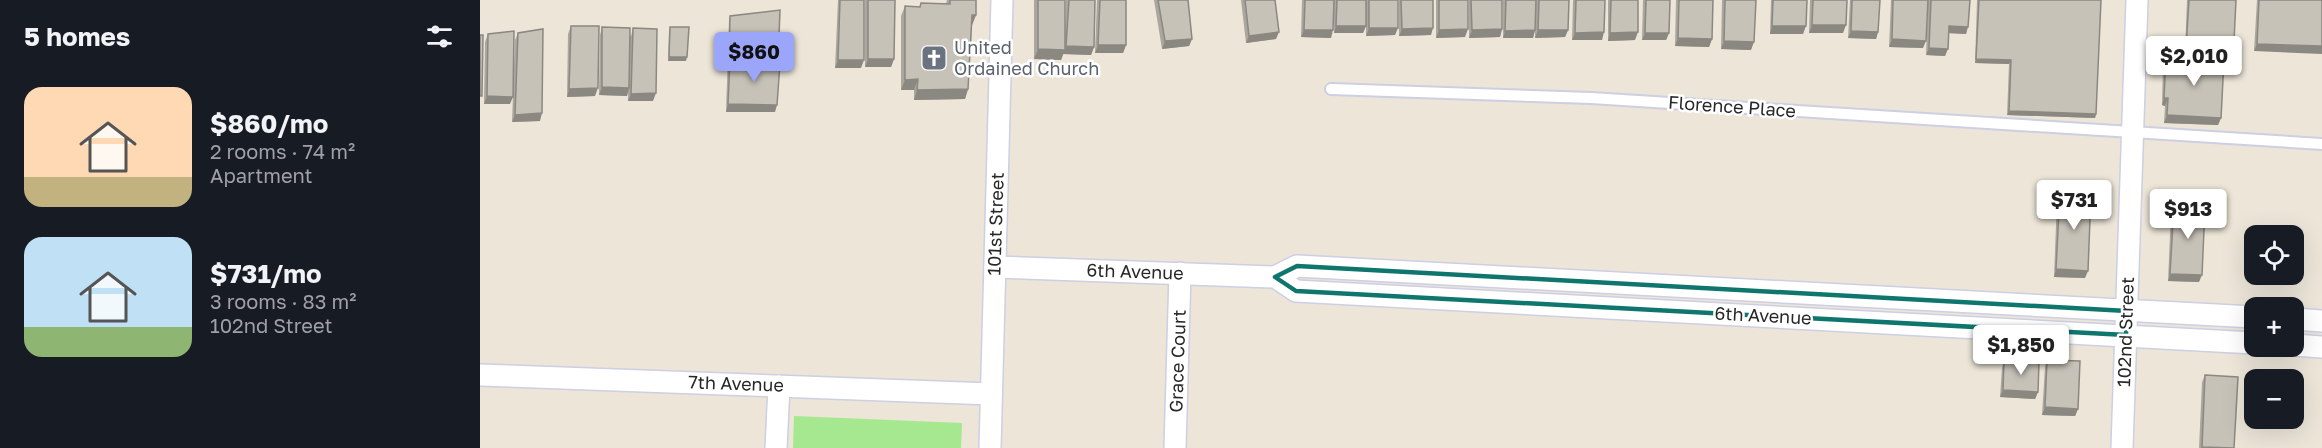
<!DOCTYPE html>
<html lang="en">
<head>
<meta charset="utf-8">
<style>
	:root { --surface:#171b24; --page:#20242c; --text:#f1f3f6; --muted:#9ea1a6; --accent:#9ba5fa }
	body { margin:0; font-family:"Golos Text",sans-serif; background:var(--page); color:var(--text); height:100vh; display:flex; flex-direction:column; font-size:22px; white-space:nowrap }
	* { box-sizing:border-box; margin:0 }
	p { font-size:20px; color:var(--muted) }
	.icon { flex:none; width:33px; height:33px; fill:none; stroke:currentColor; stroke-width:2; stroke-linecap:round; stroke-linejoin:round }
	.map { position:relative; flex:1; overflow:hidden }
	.side { display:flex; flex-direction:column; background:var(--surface); width:480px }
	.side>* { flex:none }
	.tools { position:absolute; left:1764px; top:225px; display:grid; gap:12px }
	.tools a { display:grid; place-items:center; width:60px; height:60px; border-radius:12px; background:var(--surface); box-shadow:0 6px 24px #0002; font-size:30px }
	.price { position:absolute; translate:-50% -51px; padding:0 14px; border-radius:6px; background:#fff; color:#222; font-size:20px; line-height:39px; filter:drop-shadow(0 2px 3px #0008) }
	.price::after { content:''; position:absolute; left:50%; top:36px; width:18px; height:14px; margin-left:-9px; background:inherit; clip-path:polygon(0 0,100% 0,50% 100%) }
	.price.current { background:var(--accent); color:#111 }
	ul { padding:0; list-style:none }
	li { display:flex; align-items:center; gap:18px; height:150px; padding:0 24px }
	li span { display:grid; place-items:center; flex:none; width:168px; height:120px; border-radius:18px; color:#555 }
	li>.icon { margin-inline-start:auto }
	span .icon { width:72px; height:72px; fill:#fffc; stroke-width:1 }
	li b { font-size:26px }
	h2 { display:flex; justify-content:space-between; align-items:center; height:72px; padding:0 24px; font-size:26px }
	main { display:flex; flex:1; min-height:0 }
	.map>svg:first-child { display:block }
	.green { fill:#a5e88f }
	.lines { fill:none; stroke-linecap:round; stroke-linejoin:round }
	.service-casing { stroke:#cdcfe3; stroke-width:14 }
	.minor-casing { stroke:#cdcfe3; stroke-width:24 }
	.service { stroke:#fff; stroke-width:10 }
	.minor { stroke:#fff; stroke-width:21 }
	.wall { fill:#aba79e }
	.shaded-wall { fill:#8b8881 }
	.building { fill:#c7c2b8; stroke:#8b8881; stroke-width:1.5 }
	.marked { fill:none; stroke:#0f766e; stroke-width:4.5; stroke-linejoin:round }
	.labels { text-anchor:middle; stroke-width:5; stroke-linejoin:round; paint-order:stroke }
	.worship-label { font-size:18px; fill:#5b616d; stroke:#fff; text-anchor:start }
	.street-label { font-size:18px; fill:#282828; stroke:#fff }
</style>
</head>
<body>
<main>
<section class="side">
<h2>5 homes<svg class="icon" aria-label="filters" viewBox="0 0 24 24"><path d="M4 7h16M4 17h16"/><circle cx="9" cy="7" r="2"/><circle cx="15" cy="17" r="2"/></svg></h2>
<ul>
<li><span style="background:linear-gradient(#ffd9b3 75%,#c2b280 0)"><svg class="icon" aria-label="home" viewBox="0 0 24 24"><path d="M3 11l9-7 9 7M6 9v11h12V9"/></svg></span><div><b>$860/mo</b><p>2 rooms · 74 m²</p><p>Apartment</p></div></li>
<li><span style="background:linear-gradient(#bfe0f5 75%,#8fb573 0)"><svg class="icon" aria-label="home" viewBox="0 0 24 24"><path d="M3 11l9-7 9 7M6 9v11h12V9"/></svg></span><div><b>$731/mo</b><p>3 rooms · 83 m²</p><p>102nd Street</p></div></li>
</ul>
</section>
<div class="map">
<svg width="1842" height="448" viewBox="0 0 1842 448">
	<rect width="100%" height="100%" fill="#ece5d8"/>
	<!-- green -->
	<polygon class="green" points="314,416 482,423 481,448 313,448"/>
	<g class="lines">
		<!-- service casing -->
		<g class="service-casing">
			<polyline id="service" points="851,89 1111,98 1842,144"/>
		</g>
		<!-- minor casing -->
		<g class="minor-casing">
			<g id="minor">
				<polyline points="515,267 795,277 816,291 1774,343"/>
				<polyline points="795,277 817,266 1774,317"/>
				<polyline points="1814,319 1842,321"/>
				<polyline points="1814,345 1842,347"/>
				<polyline points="0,375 511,394"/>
				<polyline points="296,448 299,386"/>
				<polyline points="510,448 522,0"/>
				<polyline points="695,448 700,273"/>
				<polyline points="1642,448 1657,0"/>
			</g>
		</g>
		<!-- service -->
		<use href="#service" class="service"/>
		<!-- minor -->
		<use href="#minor" class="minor"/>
	</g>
	<!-- wall -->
	<g class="wall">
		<polygon points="358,0 360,0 381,68 355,68"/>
		<polygon points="385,0 415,0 414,59 411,67 385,67"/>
		<polygon points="467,0 496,0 496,15 492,25 488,89 485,99 434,100 434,90 421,90 421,16 425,6 440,7 466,4"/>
		<polygon points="554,0 585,0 585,32 586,0 615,0 614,47 611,55 583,54 583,53 581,60 554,59"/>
		<polygon points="617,0 646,0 646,45 643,53 615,53"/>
		<polygon points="674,0 708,0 712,39 709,46 682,49"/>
		<polygon points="761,0 795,0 796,39 766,43"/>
		<polygon points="822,0 854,0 851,38 821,37"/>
		<polygon points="854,0 886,0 886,26 883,33 854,33"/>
		<polygon points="886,0 918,0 915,35 886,36"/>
		<polygon points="919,0 953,0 951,35 919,36"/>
		<polygon points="956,0 988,0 985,37 956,38"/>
		<polygon points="989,0 1022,0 1022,29 1020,37 989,38"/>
		<polygon points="1023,0 1056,0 1055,30 1056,0 1089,0 1088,30 1085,37 1055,38 1055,30 1053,38 1023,38"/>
		<polygon points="1093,0 1125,0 1122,40 1092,40"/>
		<polygon points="1128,0 1158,0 1155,40 1128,41"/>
		<polygon points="1163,0 1190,0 1189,33 1186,40 1162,40"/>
		<polygon points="1196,0 1233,0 1232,39 1229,47 1195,46"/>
		<polygon points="1242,0 1276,0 1271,50 1241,49"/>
		<polygon points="1291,0 1327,0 1323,34 1290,34"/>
		<polygon points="1330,0 1367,0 1363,33 1329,33"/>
		<polygon points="1370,0 1400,0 1398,32 1396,39 1368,38"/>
		<polygon points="1411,0 1448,0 1443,48 1409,47"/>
		<polygon points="1448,0 1490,0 1486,34 1469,33 1465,56 1446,55"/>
		<polygon points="1497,0 1621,0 1616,114 1615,118 1527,115 1529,64 1495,63"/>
		<polygon points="1707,0 1756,0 1754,41 1753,45 1739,54 1705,52"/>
		<polygon points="1777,0 1842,0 1774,51"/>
		<polygon points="250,16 295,112 246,112 249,20"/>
		<polygon points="91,26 115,96 87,97 88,34"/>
		<polygon points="122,27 151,36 153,28 173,101 148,101 148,91 147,96 119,95 120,35"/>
		<polygon points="190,27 206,61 188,61 189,31"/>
		<polygon points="38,33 60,121 32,122 35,40"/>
		<polygon points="8,34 30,104 4,104 5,42"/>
		<polygon points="1686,57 1741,118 1738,125 1684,123 1685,106 1682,105 1683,64"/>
		<polygon points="1580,191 1605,278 1574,277 1577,199"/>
		<polygon points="1694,205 1719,282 1688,281 1691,213"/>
		<polygon points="1567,360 1598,409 1595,416 1562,415 1565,367"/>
		<polygon points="1524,361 1558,392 1555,399 1520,397 1522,368"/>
		<polygon points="1725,375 1754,448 1719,448 1722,382"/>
	</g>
	<!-- shaded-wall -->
	<g class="shaded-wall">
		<polygon points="492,15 496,15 492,25 488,25"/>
		<polygon points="1332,25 1366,25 1363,33 1329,33"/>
		<polygon points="856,26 886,26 883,33 854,33"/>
		<polygon points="1292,26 1326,26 1323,34 1290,34"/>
		<polygon points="1469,26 1488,27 1486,34 1466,33"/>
		<polygon points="889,28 918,28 915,35 886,36"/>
		<polygon points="953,28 951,35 919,36 922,29"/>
		<polygon points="988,29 985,37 956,38 959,30"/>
		<polygon points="1022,29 1020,37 989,38 992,30"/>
		<polygon points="824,30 853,30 851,38 821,37"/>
		<polygon points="1055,30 1053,38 1023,38 1025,31"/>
		<polygon points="1058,30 1088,30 1085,37 1055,38"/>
		<polygon points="1371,31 1398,32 1396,39 1368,38"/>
		<polygon points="799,32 796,39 766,43 769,36"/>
		<polygon points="1124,32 1122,40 1092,40 1095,33"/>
		<polygon points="1158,32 1155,40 1128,41 1130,33"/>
		<polygon points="1165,33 1189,33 1186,40 1162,40"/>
		<polygon points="1198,38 1232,39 1229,47 1195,46"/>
		<polygon points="712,39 709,46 682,49 685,41"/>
		<polygon points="1412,39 1446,41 1443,48 1409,47"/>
		<polygon points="1244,41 1274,42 1271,50 1241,49"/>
		<polygon points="1754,41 1753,45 1739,54 1705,52 1706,48"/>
		<polygon points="1777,44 1842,46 1842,54 1774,51"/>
		<polygon points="618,45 646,45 643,53 615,53"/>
		<polygon points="586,46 614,47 611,55 583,54"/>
		<polygon points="1449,48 1468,49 1465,56 1446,55"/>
		<polygon points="558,49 585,50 581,60 554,59"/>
		<polygon points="189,57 207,57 206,61 188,61"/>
		<polygon points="388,59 414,59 411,67 385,67"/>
		<polygon points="1496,59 1531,60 1529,64 1495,63"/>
		<polygon points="358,60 384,60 381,68 355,68"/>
		<polygon points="438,79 434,90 421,90 425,80"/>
		<polygon points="122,87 149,88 147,96 119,95"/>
		<polygon points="118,88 115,96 87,97 89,89"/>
		<polygon points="488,89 485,99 434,100 437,90"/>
		<polygon points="176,93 173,101 148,101 151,94"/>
		<polygon points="7,96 33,97 30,104 4,104"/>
		<polygon points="1684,98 1688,98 1685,106 1682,105"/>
		<polygon points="248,104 297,105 295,112 246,112"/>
		<polygon points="1529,111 1616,114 1615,118 1527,115"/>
		<polygon points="62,113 60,121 32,122 35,115"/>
		<polygon points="1687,115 1741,118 1738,125 1684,123"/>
		<polygon points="1576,269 1608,271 1605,278 1574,277"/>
		<polygon points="1690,274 1722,275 1719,282 1688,281"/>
		<polygon points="1523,390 1558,392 1555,399 1520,397"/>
		<polygon points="1565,407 1598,409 1595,416 1562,415"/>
	</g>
	<!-- building -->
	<g class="building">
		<polygon points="360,0 384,0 384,60 358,60"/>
		<polygon points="388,0 415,0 414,59 388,59"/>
		<polygon points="470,0 496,0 496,15 492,15 488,89 437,90 438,79 425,80 425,6 440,7 441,3 470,4"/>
		<polygon points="558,0 585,0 585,50 558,49"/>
		<polygon points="589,0 615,0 614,47 586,46"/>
		<polygon points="620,0 646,0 646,45 618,45"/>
		<polygon points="678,0 708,0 712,39 685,41"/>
		<polygon points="765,0 795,0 799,32 769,36"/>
		<polygon points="825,0 854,0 853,30 824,30"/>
		<polygon points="857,0 886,0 886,26 856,26"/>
		<rect x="889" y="0" width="29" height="28"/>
		<polygon points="921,0 953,0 953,28 922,29"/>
		<polygon points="959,0 988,0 988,29 959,30"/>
		<polygon points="991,0 1022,0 1022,29 992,30"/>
		<polygon points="1026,0 1056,0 1055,30 1025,31"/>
		<polygon points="1059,0 1089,0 1088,30 1058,30"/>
		<polygon points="1096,0 1125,0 1124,32 1095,33"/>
		<polygon points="1131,0 1158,0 1158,32 1130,33"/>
		<polygon points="1166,0 1190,0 1189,33 1165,33"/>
		<polygon points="1199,0 1233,0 1232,39 1198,38"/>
		<polygon points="1245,0 1276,0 1274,42 1244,41"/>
		<polygon points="1293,0 1327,0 1326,26 1292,26"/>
		<polygon points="1333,0 1367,0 1366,25 1332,25"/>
		<polygon points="1372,0 1400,0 1398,32 1371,31"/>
		<polygon points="1413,0 1448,0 1446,41 1412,39"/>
		<polygon points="1451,0 1490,0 1488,27 1469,26 1468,49 1449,48"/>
		<polygon points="1499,0 1621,0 1616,114 1529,111 1531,60 1496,59"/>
		<polygon points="1709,0 1756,0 1754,41 1741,50 1706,48"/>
		<polygon points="1779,0 1842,0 1842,46 1777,44"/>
		<polygon points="300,10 298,63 250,60 249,63 250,16"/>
		<polygon points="91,26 119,26 118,88 89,89"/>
		<polygon points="122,27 150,28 149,88 122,87"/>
		<polygon points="190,27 209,27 207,57 189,57"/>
		<polygon points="153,28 177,29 176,93 151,94"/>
		<polygon points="63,29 62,113 35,115 38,33"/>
		<polygon points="34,31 33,97 7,96 8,34"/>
		<polygon points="0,35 3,35 2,96 0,96"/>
		<polygon points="1686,57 1744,60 1741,118 1687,115 1688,98 1684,98"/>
		<polygon points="250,60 300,63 297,105 248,104"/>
		<polygon points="1580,191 1611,193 1608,271 1576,269"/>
		<polygon points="1694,205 1725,207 1722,275 1690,274"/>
		<polygon points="1567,360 1600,361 1598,409 1565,407"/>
		<polygon points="1524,361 1559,362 1558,392 1523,390"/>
		<polygon points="1725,375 1758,377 1754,448 1722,447"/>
	</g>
	<!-- marked area -->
	<path class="marked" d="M817,266L1647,311L1646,335L816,291L795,277Z"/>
	<!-- icons -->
	<defs>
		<g id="church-square" transform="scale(1.35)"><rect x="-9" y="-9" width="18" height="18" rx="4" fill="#6b7280" stroke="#fff"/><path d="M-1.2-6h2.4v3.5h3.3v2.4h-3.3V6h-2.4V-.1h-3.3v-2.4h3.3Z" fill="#fff"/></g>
	</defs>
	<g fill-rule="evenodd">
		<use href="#church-square" x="454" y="58"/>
	</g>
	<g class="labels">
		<!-- worship labels -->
		<g class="worship-label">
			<text x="474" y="54">United<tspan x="474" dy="21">Ordained Church</tspan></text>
		</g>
		<!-- street labels -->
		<g class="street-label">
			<text transform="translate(1252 107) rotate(4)" y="6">Florence Place</text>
			<text transform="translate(516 224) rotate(-88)" y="6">101st Street</text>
			<text transform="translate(655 272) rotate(2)" y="6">6th Avenue</text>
			<text transform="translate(1283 316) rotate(3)" y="6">6th Avenue</text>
			<text transform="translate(1646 332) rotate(-88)" y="6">102nd Street</text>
			<text transform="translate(698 361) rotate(-88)" y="6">Grace Court</text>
			<text transform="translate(256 384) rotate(2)" y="6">7th Avenue</text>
		</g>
	</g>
</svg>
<div class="tools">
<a><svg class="icon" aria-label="locate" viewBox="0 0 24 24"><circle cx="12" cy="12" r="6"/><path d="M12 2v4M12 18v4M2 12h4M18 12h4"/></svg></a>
<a>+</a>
<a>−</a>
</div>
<b class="price current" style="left:274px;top:83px">$860</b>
<b class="price" style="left:1714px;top:87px">$2,010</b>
<b class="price" style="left:1594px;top:231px">$731</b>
<b class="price" style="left:1708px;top:240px">$913</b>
<b class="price" style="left:1541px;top:376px">$1,850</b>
</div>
</main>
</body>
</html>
